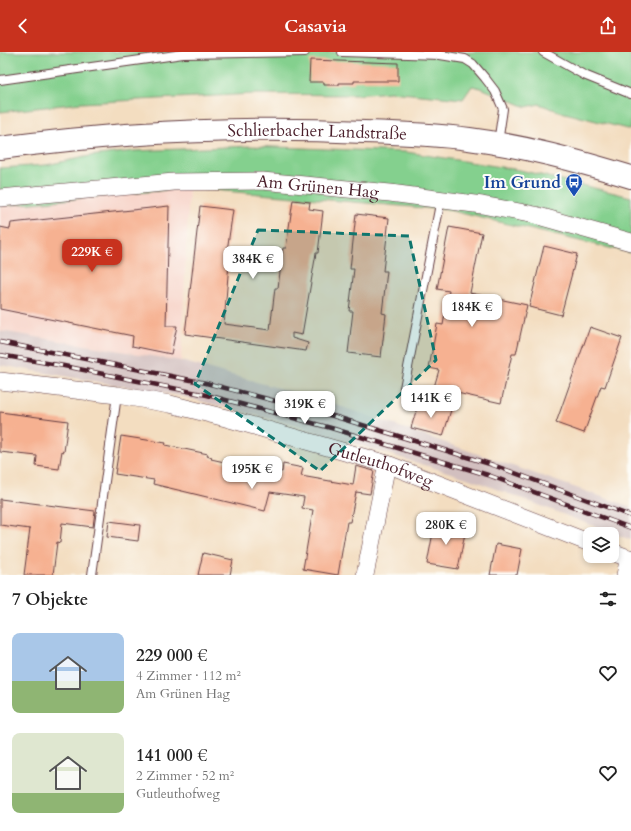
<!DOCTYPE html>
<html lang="de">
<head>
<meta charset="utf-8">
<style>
	:root { --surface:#fff; --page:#f6f6f6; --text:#222; --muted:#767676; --accent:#c8321e }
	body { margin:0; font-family:Cardo,serif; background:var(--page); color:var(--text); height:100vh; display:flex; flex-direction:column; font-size:15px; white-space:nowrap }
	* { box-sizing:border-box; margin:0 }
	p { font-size:13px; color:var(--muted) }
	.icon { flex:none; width:22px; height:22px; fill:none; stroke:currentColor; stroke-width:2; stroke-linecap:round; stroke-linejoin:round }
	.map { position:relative; height:523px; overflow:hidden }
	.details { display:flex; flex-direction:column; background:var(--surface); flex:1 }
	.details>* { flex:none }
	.tools { position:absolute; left:583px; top:475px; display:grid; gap:8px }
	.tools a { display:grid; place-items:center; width:36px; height:36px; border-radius:8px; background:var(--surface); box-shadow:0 2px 6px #0003; font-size:20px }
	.price { position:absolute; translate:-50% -34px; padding:0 9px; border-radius:8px; background:#fff; color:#222; font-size:13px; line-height:26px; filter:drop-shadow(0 1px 2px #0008) }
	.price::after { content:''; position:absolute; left:50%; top:24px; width:12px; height:9px; margin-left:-6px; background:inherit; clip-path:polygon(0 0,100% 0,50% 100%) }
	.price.active { background:var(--accent); color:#fff }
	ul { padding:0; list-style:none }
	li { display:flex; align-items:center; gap:12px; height:100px; padding:0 12px }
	li span { display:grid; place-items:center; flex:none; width:112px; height:80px; border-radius:8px; color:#555 }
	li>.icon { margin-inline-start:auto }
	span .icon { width:48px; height:48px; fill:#fffc; stroke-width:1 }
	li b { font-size:17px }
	h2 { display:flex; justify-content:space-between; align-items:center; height:48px; padding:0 12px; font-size:17px }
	header { display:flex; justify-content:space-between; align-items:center; height:52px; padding:0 12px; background:var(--accent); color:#fff; font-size:18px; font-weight:700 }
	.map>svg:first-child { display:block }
	.built { fill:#f7d1c6 }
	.industrial { fill:#d2bfbf }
	.green { fill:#84d08e; stroke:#67785c }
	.building { fill:#f6b191 }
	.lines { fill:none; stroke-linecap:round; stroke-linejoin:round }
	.service-casing { stroke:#633c41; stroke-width:10 }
	.minor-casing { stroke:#633c41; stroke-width:18 }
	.primary-casing { stroke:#633c41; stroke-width:24 }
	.service { stroke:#fff; stroke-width:8 }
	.minor { stroke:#fff; stroke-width:17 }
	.primary { stroke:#fff; stroke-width:22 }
	.rail-casing { stroke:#4a1f2b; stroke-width:4.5 }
	.rail { stroke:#fdfcf7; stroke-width:3; stroke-dasharray:9; stroke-linecap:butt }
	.marked { fill:#0f766e; fill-opacity:0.2; stroke:#0f766e; stroke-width:3; stroke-dasharray:8 5; stroke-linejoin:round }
	.labels { text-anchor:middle; stroke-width:4; stroke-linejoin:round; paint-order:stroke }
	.street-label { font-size:17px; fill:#4a1f2b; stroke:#fdfcf7 }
	.transit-label { font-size:17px; font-weight:bold; fill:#164399; stroke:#fdfcf7; text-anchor:end }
</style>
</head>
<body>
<header><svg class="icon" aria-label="back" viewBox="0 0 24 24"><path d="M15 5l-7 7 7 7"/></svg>Casavia<svg class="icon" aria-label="share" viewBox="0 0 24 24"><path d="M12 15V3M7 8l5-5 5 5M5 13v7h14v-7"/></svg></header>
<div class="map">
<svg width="631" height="523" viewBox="0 0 631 523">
	<rect width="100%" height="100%" fill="#fdfcf7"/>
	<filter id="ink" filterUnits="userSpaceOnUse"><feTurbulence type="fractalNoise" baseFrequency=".025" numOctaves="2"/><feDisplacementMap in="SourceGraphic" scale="8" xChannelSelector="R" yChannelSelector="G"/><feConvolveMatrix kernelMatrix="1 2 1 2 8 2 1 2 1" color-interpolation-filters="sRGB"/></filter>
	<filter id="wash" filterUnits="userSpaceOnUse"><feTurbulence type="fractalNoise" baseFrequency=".012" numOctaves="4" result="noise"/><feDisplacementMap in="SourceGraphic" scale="16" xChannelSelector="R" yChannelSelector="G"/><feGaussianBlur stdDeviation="0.9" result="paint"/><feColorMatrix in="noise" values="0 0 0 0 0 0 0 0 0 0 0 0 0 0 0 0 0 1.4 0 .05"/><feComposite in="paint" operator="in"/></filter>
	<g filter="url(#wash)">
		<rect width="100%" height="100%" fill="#f3ddc0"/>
		<!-- built -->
		<polygon class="built" points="189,136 181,309 0,279 0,154"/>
		<!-- industrial -->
		<polygon class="industrial" points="0,279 181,309 322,348 631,455 631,488 467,426 290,372 180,344 0,313"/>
		<!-- green -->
		<g class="green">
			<polygon points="0,0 631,0 631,78 561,60 539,52 526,55 481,36 472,34 463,47 390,40 356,43 253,42 81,51 0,60"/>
			<polygon points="250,94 406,100 520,118 631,145 631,201 448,158 189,136 0,154 0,116 46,113 90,104 134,99"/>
		</g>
		<g id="blocks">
			<!-- building -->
			<g class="building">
				<polygon points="310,8 398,11 398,29 354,29 354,31 339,31 339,33 324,33 324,30 309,30"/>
				<polygon points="293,148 310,150 309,157 323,159 318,201 316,201 302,283 292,281 292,286 308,291 306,299 185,282 200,154 233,158 227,199 230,199 224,272 270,278 275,236 278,236 283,196 286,196"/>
				<polygon points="169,154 166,274 177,274 171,302 132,294 133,284 0,257 0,175 10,177 11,171"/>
				<polygon points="356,162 389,166 383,219 387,219 382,261 386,262 381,305 348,301 353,259 349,259 354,217 350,217"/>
				<polygon points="449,175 482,181 470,241 527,253 516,302 512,302 501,351 457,341 454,349 432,342 439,318 429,316 437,272 443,273 449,239 437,237"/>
				<polygon points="544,194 577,202 561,263 529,255"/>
				<polygon points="590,275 622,286 605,335 601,334 584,381 556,371"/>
				<polygon points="419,349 451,358 443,384 411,376"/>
				<polygon points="0,360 68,369 64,400 62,399 59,417 36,414 37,404 0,400"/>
				<polygon points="121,384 166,391 165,393 208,402 207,404 212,406 211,407 242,414 242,411 282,420 283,412 303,416 301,424 353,433 356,414 374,419 370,442 356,440 350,470 347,470 338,523 303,517 313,458 302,456 304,445 270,440 265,459 153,432 154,428 115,422"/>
				<polygon points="0,447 95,459 93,475 62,471 60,491 57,490 53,523 24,523 30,477 0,473"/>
				<polygon points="109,469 140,473 138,489 107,485"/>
				<polygon points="435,470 466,476 458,517 427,512"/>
				<polygon points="496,492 522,497 517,523 490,523"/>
				<polygon points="203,501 233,508 230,523 198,523"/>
			</g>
		</g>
	</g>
	<g filter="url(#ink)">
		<use href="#blocks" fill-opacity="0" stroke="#633c41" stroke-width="1"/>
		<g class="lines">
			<!-- service casing -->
			<g class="service-casing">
				<g id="service">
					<polyline points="342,0 440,3 465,7 473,12 485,26 495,39 503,57 498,91"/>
					<polyline points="543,0 584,23 631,42"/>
					<polyline points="0,28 183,2 305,0"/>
					<polyline points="441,147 404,336 407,340 451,353"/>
					<polyline points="92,523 117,343"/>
				</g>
			</g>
			<!-- minor casing -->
			<g class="minor-casing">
				<g id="minor">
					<path id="s1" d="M0,146L174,130L262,129L390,141L482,153L535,163L631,190"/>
					<path id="s2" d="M0,329L117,343L170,352L226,366L387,412L590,491"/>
					<polyline points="612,500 631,507"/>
					<polyline points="365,523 387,412"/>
					<polyline points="625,523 629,506"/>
				</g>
			</g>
			<!-- primary casing -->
			<g class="primary-casing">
				<g id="primary">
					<path id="s3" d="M0,96C121,80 242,74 364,80C399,81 434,82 469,87C524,94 578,109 631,125"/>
				</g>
			</g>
			<!-- service -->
			<use href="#service" class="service"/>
			<!-- minor -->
			<use href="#minor" class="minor"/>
			<!-- primary -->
			<use href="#primary" class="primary"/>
			<!-- rail casing -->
			<g class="rail-casing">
				<g id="rail">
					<polyline points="0,290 206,331 333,364 493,413 631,464"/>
					<polyline points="0,303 64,314 207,343 331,376 488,423 631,476"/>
				</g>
			</g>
			<!-- rail -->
			<use href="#rail" class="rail"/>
		</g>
	</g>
	<!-- marked area -->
	<path class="marked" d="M258,178L409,184L436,308L320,419L195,332Z"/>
	<!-- icons -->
	<defs>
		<g id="bus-pin" transform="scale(0.9)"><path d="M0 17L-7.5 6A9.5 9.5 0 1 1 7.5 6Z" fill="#1a4fb4" stroke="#fdfcf7"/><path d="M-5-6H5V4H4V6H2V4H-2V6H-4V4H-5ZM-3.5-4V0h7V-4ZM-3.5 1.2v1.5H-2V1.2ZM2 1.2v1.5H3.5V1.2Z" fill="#fff"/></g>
	</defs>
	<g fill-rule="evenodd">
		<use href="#bus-pin" x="574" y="130"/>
	</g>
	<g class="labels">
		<!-- street labels -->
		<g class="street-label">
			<text dy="6" stroke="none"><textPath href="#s3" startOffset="318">Schlierbacher Landstraße</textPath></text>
			<text dy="6" stroke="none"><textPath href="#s1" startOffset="319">Am Grünen Hag</textPath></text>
			<text dy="6" stroke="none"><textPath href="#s2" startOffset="391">Gutleuthofweg</textPath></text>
		</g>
		<!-- transit labels -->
		<g class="transit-label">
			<text x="561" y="136">Im Grund</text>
		</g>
	</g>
</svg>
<div class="tools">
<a><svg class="icon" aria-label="layers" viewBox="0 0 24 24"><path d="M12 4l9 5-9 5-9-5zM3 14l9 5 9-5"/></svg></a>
</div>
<b class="price active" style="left:92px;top:221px">229K €</b>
<b class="price" style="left:253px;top:228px">384K €</b>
<b class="price" style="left:472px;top:276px">184K €</b>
<b class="price" style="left:431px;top:367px">141K €</b>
<b class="price" style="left:305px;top:373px">319K €</b>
<b class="price" style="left:252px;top:438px">195K €</b>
<b class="price" style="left:446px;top:494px">280K €</b>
</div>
<section class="details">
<h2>7 Objekte<svg class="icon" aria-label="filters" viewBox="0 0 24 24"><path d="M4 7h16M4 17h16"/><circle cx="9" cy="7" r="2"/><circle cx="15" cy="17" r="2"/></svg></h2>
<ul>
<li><span style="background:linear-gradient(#a9c7e8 60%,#8fb573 0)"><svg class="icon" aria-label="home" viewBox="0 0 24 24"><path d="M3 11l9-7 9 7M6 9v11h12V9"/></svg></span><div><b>229 000 €</b><p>4 Zimmer · 112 m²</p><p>Am Grünen Hag</p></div><svg class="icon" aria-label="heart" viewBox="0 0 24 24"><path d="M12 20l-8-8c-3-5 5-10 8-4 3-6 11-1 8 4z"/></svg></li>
<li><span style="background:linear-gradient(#dfe7d0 75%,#8fb573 0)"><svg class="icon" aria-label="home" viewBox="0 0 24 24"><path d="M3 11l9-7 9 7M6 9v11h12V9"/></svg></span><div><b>141 000 €</b><p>2 Zimmer · 52 m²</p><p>Gutleuthofweg</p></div><svg class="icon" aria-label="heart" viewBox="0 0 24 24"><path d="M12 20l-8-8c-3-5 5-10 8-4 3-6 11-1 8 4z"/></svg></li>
</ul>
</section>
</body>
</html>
